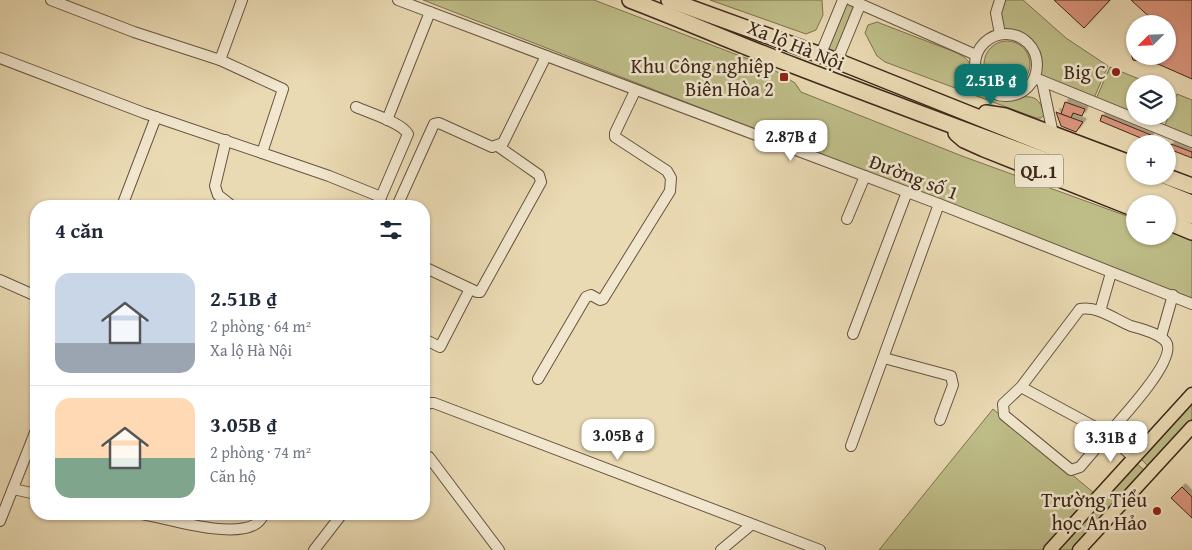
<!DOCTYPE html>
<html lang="vi">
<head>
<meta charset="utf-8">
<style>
	:root { --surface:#fff; --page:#f2f2f3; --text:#1f2937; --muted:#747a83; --line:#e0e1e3; --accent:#0f766e }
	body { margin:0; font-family:"Gentium Book Plus",serif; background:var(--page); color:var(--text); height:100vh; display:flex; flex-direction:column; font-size:19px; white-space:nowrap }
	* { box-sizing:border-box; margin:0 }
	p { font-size:16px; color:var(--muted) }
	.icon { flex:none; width:28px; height:28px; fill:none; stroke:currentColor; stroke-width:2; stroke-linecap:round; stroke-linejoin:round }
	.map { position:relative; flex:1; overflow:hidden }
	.panel { position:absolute; left:30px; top:200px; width:400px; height:320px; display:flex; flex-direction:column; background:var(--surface); border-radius:20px; box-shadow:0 1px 4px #0004 }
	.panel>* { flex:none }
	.needle { width:32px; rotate:246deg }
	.fabs { position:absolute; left:1126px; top:15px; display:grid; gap:10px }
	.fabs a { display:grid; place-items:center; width:50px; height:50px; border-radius:50%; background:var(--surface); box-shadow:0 1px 4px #0004; font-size:25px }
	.price { position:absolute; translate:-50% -42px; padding:0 11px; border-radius:10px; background:#fff; color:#222; font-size:16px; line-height:32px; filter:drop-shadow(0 1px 2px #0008) }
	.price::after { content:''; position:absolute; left:50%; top:30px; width:15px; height:11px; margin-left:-8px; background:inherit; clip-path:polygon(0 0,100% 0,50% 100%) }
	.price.active { background:var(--accent); color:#fff }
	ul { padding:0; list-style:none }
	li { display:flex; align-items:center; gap:15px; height:125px; padding:0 25px }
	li+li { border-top:1px solid var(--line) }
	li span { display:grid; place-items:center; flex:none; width:140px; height:100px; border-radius:15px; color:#555 }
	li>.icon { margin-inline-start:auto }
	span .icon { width:60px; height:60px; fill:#fffc; stroke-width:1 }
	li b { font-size:21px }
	h2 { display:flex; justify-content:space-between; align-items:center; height:60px; padding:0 25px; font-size:21px }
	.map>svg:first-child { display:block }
	.green { fill:#bebd88; stroke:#7e7251 }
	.building { fill:#dc967e; stroke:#3d271a; filter:url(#shadow) }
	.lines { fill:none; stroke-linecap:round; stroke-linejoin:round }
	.minor-casing { stroke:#685440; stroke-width:12 }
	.major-casing { stroke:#3d271a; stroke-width:15 }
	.highway-casing { stroke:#3d271a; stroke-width:18 }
	.minor { stroke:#f1e7ce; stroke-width:10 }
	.major { stroke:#eadab3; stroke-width:12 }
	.highway { stroke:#eadab3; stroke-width:15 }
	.poi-dot { fill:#8f2418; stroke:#f1e7ce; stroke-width:2 }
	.labels { text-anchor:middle; stroke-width:5; stroke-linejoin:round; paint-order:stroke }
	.shield { fill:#f1e7ce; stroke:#736150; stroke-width:1 }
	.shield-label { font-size:19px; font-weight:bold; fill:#3d271a }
	.street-label { font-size:20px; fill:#3d271a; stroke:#f1e7ce }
	.poi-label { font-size:20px; fill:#3d271a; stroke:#f1e7ce; text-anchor:end }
</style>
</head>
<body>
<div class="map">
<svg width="1192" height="550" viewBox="0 0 1192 550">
	<defs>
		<filter id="shadow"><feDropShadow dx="3.5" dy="-3.5" stdDeviation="0" flood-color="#0004"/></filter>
	</defs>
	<rect width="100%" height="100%" fill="#eadab3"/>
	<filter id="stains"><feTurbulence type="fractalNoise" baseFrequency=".004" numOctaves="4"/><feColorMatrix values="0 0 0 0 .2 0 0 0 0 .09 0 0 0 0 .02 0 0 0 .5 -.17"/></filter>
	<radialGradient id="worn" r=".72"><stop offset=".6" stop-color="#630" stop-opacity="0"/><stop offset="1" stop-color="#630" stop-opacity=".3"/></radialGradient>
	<!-- green -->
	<g class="green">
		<polygon points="423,0 594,0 769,67 795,83 801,92 962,156 1135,219 1135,236 1168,236 1168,230 1192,241 1192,299"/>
		<polygon points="710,0 822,0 823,15 816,30 806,34"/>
		<path d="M1005,0H1023L1066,38L1108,66L1094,98L1039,76C1044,53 1029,29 1003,31L1000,13Z"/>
		<polygon points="848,2 854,5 834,55 827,53"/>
		<path d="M877,22L955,52C961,55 967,58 970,64C976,77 975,89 990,96C1012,107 1038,81 1044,115L1041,118H1036L885,62L877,56L865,33L868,25Z"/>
		<circle cx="1007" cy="64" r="23"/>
		<polygon points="1110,67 1151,84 1135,84 1135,116 1096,99"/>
		<polygon points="1177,94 1192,100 1192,138 1164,128"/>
		<polygon points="1192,402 1192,419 1148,466 1141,459"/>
		<polygon points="993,409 1094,493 1042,550 879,550"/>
		<polygon points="1136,463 1144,470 1071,550 1057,550"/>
	</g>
	<!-- building -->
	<g class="building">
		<polygon points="1054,0 1110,0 1084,28"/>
		<polygon points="1131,0 1192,0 1192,79 1158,64 1133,60 1130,50 1135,43 1135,56 1168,56 1168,24 1153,24 1155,22"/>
		<polygon points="1065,102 1085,109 1082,116 1073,113 1071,118 1061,114"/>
		<polygon points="1056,112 1061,114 1083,122 1076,132 1061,126"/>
		<polygon points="1102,115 1151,135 1148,141 1100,121"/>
		<polygon points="1171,144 1192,152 1192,158 1169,149"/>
		<polygon points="1182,487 1192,497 1192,518 1171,498"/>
	</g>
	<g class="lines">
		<!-- minor casing -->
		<g class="minor-casing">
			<g id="minor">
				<polyline points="51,0 134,32 220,60"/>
				<polyline points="242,0 220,60 283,89 262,153 329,176 381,197 376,206"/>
				<polyline points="398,0 939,204 1192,304"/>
				<polyline points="851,0 976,55"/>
				<polyline points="1000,0 996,13 1000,34"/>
				<circle cx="1006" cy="65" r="31"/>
				<polyline points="820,56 843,0"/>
				<polyline points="0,58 144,113 262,153"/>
				<polyline points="837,61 860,5 858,1"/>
				<polyline points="1035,78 1192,142"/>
				<polyline points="1042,81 1053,134"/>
				<path d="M356,107C369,113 401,122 408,134L381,197"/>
				<polyline points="387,120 430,12"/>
				<polyline points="226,140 215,186 218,195 232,206"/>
				<polyline points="122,206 156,117"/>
				<polyline points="397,206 434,124 439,123 492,147 503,143 546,56"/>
				<polyline points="847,219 865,176"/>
				<polyline points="424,267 477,292 480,292 541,182 539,175 499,147"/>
				<polyline points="0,280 36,296"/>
				<polyline points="1100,311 1111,273"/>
				<polyline points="853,334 907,192"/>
				<polyline points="1161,337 1173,295"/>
				<polyline points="424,339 440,347 470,289"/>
				<polyline points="884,358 951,376 953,385 940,420"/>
				<polyline points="538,379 586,297 591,295 600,300 603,299 670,191 671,178 667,171 615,137 615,133 635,91"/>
				<path d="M1021,387L1108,434C1120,420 1178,359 1166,342C1159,333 1141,329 1131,326C1114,319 1099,306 1080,309L1021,387L1003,404L1004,415L1071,470L1080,467L1108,434L1134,458"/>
				<polyline points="424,407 429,403 434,403 820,550"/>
				<polyline points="851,446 939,204"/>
				<polyline points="429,457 499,550"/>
				<polyline points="13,489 36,494"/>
				<path d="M142,514C170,519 228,538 254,525C258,523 262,518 264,514"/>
				<polyline points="0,521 36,430"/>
				<polyline points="314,550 342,514"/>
				<polyline points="721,550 751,525"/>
			</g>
		</g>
		<!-- major casing -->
		<g class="major-casing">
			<g id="major">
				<polyline points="1050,550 1192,394"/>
				<polyline points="1079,550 1192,427"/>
			</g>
		</g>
		<!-- highway casing -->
		<g class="highway-casing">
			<g id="highway">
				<path d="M630,0C685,21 739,45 795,66C917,113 1039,157 1160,204"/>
				<polyline points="669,0 837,61 1192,203"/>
				<polyline points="986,113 1005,116 1135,165"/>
				<polyline points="956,133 964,140 984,149 1135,209"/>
				<polyline points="1165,176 1192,186"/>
				<polyline points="1168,207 1192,216"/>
				<polyline points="1168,222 1192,232"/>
			</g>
		</g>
		<!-- minor -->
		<use href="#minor" class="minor"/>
		<!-- major -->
		<use href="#major" class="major"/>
		<!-- highway -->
		<use href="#highway" class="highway"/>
	</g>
	<!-- markers -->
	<g class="poi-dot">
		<circle cx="1116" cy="72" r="5"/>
		<rect x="779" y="72" width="10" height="10" rx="2.5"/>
		<circle cx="1157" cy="511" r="5"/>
	</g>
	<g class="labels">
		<!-- shield labels -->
		<rect class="shield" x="1015" y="154.5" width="48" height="33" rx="4"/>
		<g class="shield-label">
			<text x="1039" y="178">QL.1</text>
		</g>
		<!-- street labels -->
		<g class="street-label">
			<text transform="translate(796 45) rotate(22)" y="7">Xa lộ Hà Nội</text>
			<text transform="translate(914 177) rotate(21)" y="7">Đường số 1</text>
		</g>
		<!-- poi labels -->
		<g class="poi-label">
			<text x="774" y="73">Khu Công nghiệp<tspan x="774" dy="23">Biên Hòa 2</tspan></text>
			<text x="1106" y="79">Big C</text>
			<text x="1147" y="507">Trường Tiểu<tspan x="1147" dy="23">học An Hảo</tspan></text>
		</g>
	</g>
	<rect width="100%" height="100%" filter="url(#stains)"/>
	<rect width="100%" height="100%" fill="url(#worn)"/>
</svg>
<div class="fabs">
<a><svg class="needle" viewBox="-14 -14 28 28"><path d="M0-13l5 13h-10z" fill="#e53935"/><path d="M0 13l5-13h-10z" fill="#747a83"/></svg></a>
<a><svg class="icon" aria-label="layers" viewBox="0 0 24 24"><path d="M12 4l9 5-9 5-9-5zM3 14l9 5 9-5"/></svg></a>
<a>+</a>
<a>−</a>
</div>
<b class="price active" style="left:991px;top:106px">2.51B ₫</b>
<b class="price" style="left:791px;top:162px">2.87B ₫</b>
<b class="price" style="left:618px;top:461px">3.05B ₫</b>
<b class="price" style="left:1111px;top:463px">3.31B ₫</b>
<section class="panel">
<h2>4 căn<svg class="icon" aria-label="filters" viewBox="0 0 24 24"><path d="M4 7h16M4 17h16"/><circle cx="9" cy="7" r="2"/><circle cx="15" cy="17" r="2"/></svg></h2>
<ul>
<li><span style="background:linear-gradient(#c9d6e8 70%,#9aa5b1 0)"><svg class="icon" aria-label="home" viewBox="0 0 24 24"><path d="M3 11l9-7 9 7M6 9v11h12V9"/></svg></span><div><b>2.51B ₫</b><p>2 phòng · 64 m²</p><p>Xa lộ Hà Nội</p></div></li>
<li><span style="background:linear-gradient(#ffd9b3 60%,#7fa58c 0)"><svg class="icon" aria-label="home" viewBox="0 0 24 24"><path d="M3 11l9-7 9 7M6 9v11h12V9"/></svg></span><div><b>3.05B ₫</b><p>2 phòng · 74 m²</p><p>Căn hộ</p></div></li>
</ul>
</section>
</div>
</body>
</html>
